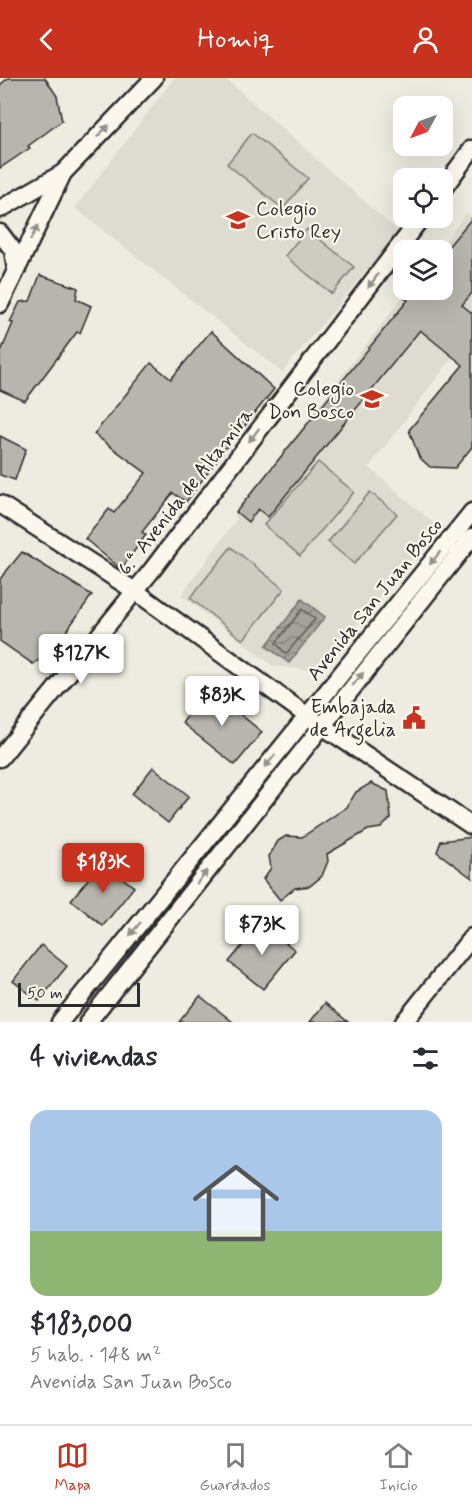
<!DOCTYPE html>
<html lang="es">
<head>
<meta charset="utf-8">
<style>
	:root { --surface:#fff; --page:#f2f2f3; --text:#2b2b33; --muted:#7c7c81; --line:#e1e1e2; --accent:#c8321e }
	body { margin:0; font-family:Mynerve,sans-serif; background:var(--page); color:var(--text); height:100vh; display:flex; flex-direction:column; font-size:22px; white-space:nowrap }
	* { box-sizing:border-box; margin:0 }
	p { font-size:20px; color:var(--muted) }
	.icon { flex:none; width:33px; height:33px; fill:none; stroke:currentColor; stroke-width:2; stroke-linecap:round; stroke-linejoin:round }
	.map { position:relative; height:944px; overflow:hidden }
	.details { display:flex; flex-direction:column; background:var(--surface); flex:1 }
	.details>* { flex:none }
	.needle { width:39px; rotate:229deg }
	.tools { position:absolute; left:393px; top:18px; display:grid; gap:12px }
	.tools a { display:grid; place-items:center; width:60px; height:60px; border-radius:12px; background:var(--surface); box-shadow:0 6px 24px #0002; font-size:30px }
	.scale { position:absolute; left:18px; bottom:15px; width:122px; box-sizing:border-box; padding-left:6px; border:3px solid #2b2b2b; border-top:0; font-size:16px; line-height:21px; white-space:nowrap; color:#2b2b2b; -webkit-text-stroke:4px #fbf7ec; paint-order:stroke }
	.price { position:absolute; translate:-50% -51px; padding:0 14px; border-radius:6px; background:#fff; color:#222; font-size:20px; line-height:39px; filter:drop-shadow(0 2px 3px #0008) }
	.price::after { content:''; position:absolute; left:50%; top:36px; width:18px; height:14px; margin-left:-9px; background:inherit; clip-path:polygon(0 0,100% 0,50% 100%) }
	.price.on { background:var(--accent); color:#fff }
	ul { padding:0; list-style:none }
	li { display:grid; align-content:center; gap:12px; height:318px; padding:0 30px }
	li span { display:grid; place-items:center; height:186px; border-radius:18px; color:#555 }
	li>.icon { margin-inline-start:auto }
	span .icon { width:108px; height:108px; fill:#fffc; stroke-width:1 }
	li b { font-size:26px }
	h2 { display:flex; justify-content:space-between; align-items:center; height:72px; padding:0 30px; font-size:26px }
	header { display:flex; justify-content:space-between; align-items:center; height:78px; padding:0 30px; background:var(--accent); color:#fff; font-size:27px; font-weight:600 }
	.tab-bar { display:flex; justify-content:space-around; align-items:center; height:84px; border-top:2px solid var(--line); background:var(--surface); font-size:16px; color:var(--muted) }
	.tab-bar a { display:grid; justify-items:center; gap:3px }
	.tab-bar .on { color:var(--accent) }
	.map>svg:first-child { display:block }
	.built { fill:#dedbd1 }
	.garden { fill:#cecbc2; stroke:#7c7b76; stroke-width:1.5 }
	.water { fill:url(#water-waves); stroke:#74726e; stroke-width:1.5 }
	.lines { fill:none; stroke-linecap:round; stroke-linejoin:round }
	.shore { stroke:#5b5b57; stroke-width:1.5 }
	.building { fill:#b8b5ae; stroke:#2b2b2b; stroke-width:1.5 }
	.street-casing { stroke:#2b2b2b; stroke-width:21 }
	.street { stroke:#fbf7ec; stroke-width:16 }
	.oneway { fill:#93918c }
	.labels { text-anchor:middle; stroke-width:4.5; stroke-linejoin:round; paint-order:stroke }
	.poi-label { font-size:20px; fill:#2b2b2b; stroke:#fbf7ec; text-anchor:end }
	.street-label { font-size:20px; fill:#2b2b2b; stroke:#fbf7ec }
</style>
</head>
<body>
<header><svg class="icon" aria-label="back" viewBox="0 0 24 24"><path d="M15 5l-7 7 7 7"/></svg>Homiq<svg class="icon" aria-label="person" viewBox="0 0 24 24"><circle cx="12" cy="8" r="4"/><path d="M4 21q1-7 8-7t8 7"/></svg></header>
<div class="map">
<svg width="472" height="944" viewBox="0 0 472 944">
	<defs>
		<pattern id="water-waves" width="16" height="10" patternUnits="userSpaceOnUse" patternTransform="scale(1.5)"><rect width="16" height="10" fill="#a4a29a"/><path d="M0 5q4-4 8 0t8 0" fill="none" stroke="#86847e"/></pattern>
	</defs>
	<rect width="100%" height="100%" fill="#eeebe0"/>
	<filter id="ink" filterUnits="userSpaceOnUse"><feTurbulence type="fractalNoise" baseFrequency=".0167" numOctaves="2"/><feDisplacementMap in="SourceGraphic" scale="12" xChannelSelector="R" yChannelSelector="G"/><feConvolveMatrix kernelMatrix="1 2 1 2 8 2 1 2 1" color-interpolation-filters="sRGB"/></filter>
	<g filter="url(#ink)">
		<!-- built -->
		<g class="built">
			<polygon points="174,0 225,0 399,154 282,294 75,130"/>
			<polygon points="466,135 472,140 472,254 369,389 438,449 318,593 273,588 181,517 237,441 234,438 408,212 442,212 442,172 438,172"/>
		</g>
		<!-- garden -->
		<g class="garden">
			<polygon points="252,55 308,100 283,131 227,86"/>
			<polygon points="307,151 354,189 332,216 285,178"/>
			<polygon points="318,384 354,414 300,478 264,447"/>
			<polygon points="370,414 397,436 354,486 328,464"/>
			<polygon points="231,469 284,511 243,562 190,520"/>
		</g>
		<!-- water -->
		<polygon class="water" points="302,521 325,539 289,585 266,568"/>
		<g class="lines">
			<!-- shore -->
			<polygon class="shore" points="302,531 315,541 286,576 276,565"/>
		</g>
		<!-- building -->
		<g class="building">
			<polygon points="8,0 45,0 57,18 62,43 28,68 30,70 0,90 0,7"/>
			<polygon points="472,140 472,215 462,227 472,235 472,369 455,390 430,389 419,379 409,352 463,287 420,252 268,439 258,431 248,444 236,434 408,222 405,220 412,212 442,212 442,176"/>
			<polygon points="40,197 78,210 76,221 91,228 80,255 77,254 25,323 0,312 0,276 13,245 10,244 20,224 30,223"/>
			<polygon points="211,253 274,311 243,350 241,349 186,424 173,415 142,454 146,457 121,491 85,461 109,431 114,435 146,395 94,356 151,285 171,301"/>
			<polygon points="0,358 26,371 15,402 0,397"/>
			<polygon points="22,474 92,517 53,572 33,586 0,563 0,501"/>
			<polygon points="209,611 262,654 235,687 182,645"/>
			<polygon points="153,689 189,718 168,745 132,716"/>
			<polygon points="371,705 388,713 391,740 381,750 368,752 327,776 328,783 322,798 310,808 295,810 280,822 263,801 271,790 269,778 278,763 286,758 302,759 347,729 356,714"/>
			<polygon points="472,759 472,800 437,774 441,763"/>
			<polygon points="102,784 134,809 103,848 71,822"/>
			<polygon points="261,845 295,872 263,911 229,884"/>
			<polygon points="41,867 67,888 39,923 13,903"/>
			<polygon points="200,918 233,944 179,944"/>
			<polygon points="325,925 348,944 310,944"/>
		</g>
		<g class="lines">
			<!-- street casing -->
			<g class="street-casing">
				<g id="street">
					<polyline points="442,112 472,71"/>
					<polyline points="0,131 63,95"/>
					<polyline points="0,155 13,172 16,192"/>
					<polyline points="0,226 63,95 154,0"/>
					<polyline points="0,426 135,513 306,637 472,748"/>
					<polyline points="0,680 152,492 421,140"/>
					<polyline points="60,944 472,434"/>
					<polyline points="88,944 472,459"/>
					<polyline points="404,944 472,859"/>
				</g>
			</g>
			<!-- street -->
			<use href="#street" class="street"/>
		</g>
		<!-- one-way arrows -->
		<defs><path id="oneway-solid" d="M-6-.8H1V-3.2L6.5 0L1 3.2V.8H-6Z" transform="scale(1.5)"/></defs>
		<g class="oneway">
			<use href="#oneway-solid" transform="translate(103 53) rotate(-46)"/>
			<use href="#oneway-solid" transform="translate(34 155) rotate(-64)"/>
			<use href="#oneway-solid" transform="translate(373 203) rotate(127)"/>
			<use href="#oneway-solid" transform="translate(254 357) rotate(127)"/>
			<use href="#oneway-solid" transform="translate(435 480) rotate(129)"/>
			<use href="#oneway-solid" transform="translate(358 601) rotate(-51)"/>
			<use href="#oneway-solid" transform="translate(270 683) rotate(129)"/>
			<use href="#oneway-solid" transform="translate(202 799) rotate(-52)"/>
			<use href="#oneway-solid" transform="translate(135 851) rotate(129)"/>
		</g>
	</g>
	<!-- icons -->
	<defs>
		<g id="school-bare" transform="scale(1.8)"><path d="M0-5L7-2L0 1L-7-2ZM-4 1L0 2.5L4 1V4Q0 6-4 4Z" fill="#c8321e" stroke="#fbf7ec" stroke-width="2.5" paint-order="stroke"/></g>
		<g id="civic-bare" transform="scale(1.8)"><path d="M-.6-6.5H3V-4.5H.6V-3L4-1V1h2V6H-6V1h2V-1L-.6-3ZM-1.2 2.5V6h2.4V2.5Z" fill="#c8321e" stroke="#fbf7ec" stroke-width="2.5" paint-order="stroke"/></g>
	</defs>
	<g fill-rule="evenodd">
		<use href="#school-bare" x="238" y="142"/>
		<use href="#school-bare" x="372" y="321"/>
		<use href="#civic-bare" x="414" y="640"/>
	</g>
	<g class="labels">
		<!-- poi labels -->
		<g class="poi-label">
			<text x="256" y="137" text-anchor="start">Colegio<tspan x="256" dy="23">Cristo Rey</tspan></text>
			<text x="354" y="317">Colegio<tspan x="354" dy="23">Don Bosco</tspan></text>
			<text x="396" y="635">Embajada<tspan x="396" dy="23">de Argelia</tspan></text>
		</g>
		<!-- street labels -->
		<g class="street-label">
			<text transform="translate(185 413) rotate(-52)" y="7">6.ª Avenida de Altamira</text>
			<text transform="translate(374 521) rotate(-51)" y="7">Avenida San Juan Bosco</text>
		</g>
	</g>
</svg>
<div class="tools">
<a><svg class="needle" viewBox="-14 -14 28 28"><path d="M0-13l5 13h-10z" fill="#e53935"/><path d="M0 13l5-13h-10z" fill="#7c7c81"/></svg></a>
<a><svg class="icon" aria-label="locate" viewBox="0 0 24 24"><circle cx="12" cy="12" r="6"/><path d="M12 2v4M12 18v4M2 12h4M18 12h4"/></svg></a>
<a><svg class="icon" aria-label="layers" viewBox="0 0 24 24"><path d="M12 4l9 5-9 5-9-5zM3 14l9 5 9-5"/></svg></a>
</div>
<div class="scale">50 m</div>
<b class="price" style="left:81px;top:607px">$127K</b>
<b class="price" style="left:222px;top:649px">$83K</b>
<b class="price on" style="left:103px;top:816px">$183K</b>
<b class="price" style="left:262px;top:878px">$73K</b>
</div>
<section class="details">
<h2>4 viviendas<svg class="icon" aria-label="filters" viewBox="0 0 24 24"><path d="M4 7h16M4 17h16"/><circle cx="9" cy="7" r="2"/><circle cx="15" cy="17" r="2"/></svg></h2>
<ul>
<li><span style="background:linear-gradient(#a9c7e8 65%,#8fb573 0)"><svg class="icon" aria-label="home" viewBox="0 0 24 24"><path d="M3 11l9-7 9 7M6 9v11h12V9"/></svg></span><div><b>$183,000</b><p>5 hab. · 148 m²</p><p>Avenida San Juan Bosco</p></div></li>
</ul>
</section>
<nav class="tab-bar">
<a class="on"><svg class="icon" aria-label="map" viewBox="0 0 24 24"><path d="M3 6l6-2 6 2 6-2v14l-6 2-6-2-6 2zM9 4v14M15 6v14"/></svg>Mapa</a>
<a><svg class="icon" aria-label="saved" viewBox="0 0 24 24"><path d="M7 4h10v16l-5-4-5 4z"/></svg>Guardados</a>
<a><svg class="icon" aria-label="home" viewBox="0 0 24 24"><path d="M3 11l9-7 9 7M6 9v11h12V9"/></svg>Inicio</a>
</nav>
</body>
</html>
